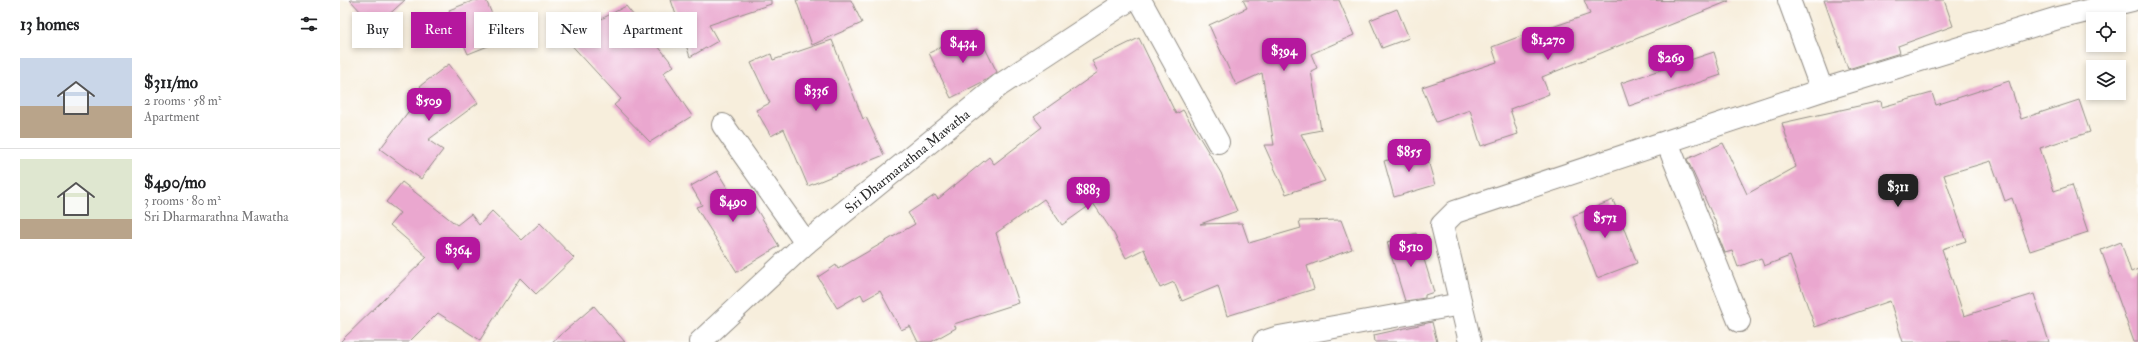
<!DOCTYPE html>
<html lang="en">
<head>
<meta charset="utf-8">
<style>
	:root { --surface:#fff; --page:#f6f6f6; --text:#202124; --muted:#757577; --line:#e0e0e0; --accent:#b5179e }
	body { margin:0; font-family:"IM FELL Double Pica",serif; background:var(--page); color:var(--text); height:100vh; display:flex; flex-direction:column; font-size:15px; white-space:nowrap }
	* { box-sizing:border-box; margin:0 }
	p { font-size:13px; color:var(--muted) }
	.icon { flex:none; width:22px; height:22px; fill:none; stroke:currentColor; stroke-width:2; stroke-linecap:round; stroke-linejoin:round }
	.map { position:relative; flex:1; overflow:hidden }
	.drawer { display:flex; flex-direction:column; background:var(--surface); width:340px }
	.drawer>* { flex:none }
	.guide { position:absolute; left:12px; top:12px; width:380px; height:36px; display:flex; gap:8px }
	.tools { position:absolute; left:1746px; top:12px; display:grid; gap:8px }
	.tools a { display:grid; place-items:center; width:40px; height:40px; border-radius:0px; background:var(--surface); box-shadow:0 2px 6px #0003; font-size:20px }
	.price { position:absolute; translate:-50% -34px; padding:0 9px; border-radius:8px; background:var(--accent); color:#fff; font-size:13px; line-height:26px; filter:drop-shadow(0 1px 2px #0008) }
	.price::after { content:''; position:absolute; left:50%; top:24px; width:12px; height:9px; margin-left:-6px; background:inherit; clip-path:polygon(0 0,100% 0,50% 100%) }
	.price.active { background:#222; color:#fff }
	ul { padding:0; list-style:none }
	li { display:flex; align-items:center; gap:12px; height:100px; padding:0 20px }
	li+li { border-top:1px solid var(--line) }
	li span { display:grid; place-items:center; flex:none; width:112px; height:80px; border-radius:0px; color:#555 }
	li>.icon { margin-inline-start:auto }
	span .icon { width:48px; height:48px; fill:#fffc; stroke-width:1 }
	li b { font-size:17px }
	h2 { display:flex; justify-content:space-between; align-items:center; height:48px; padding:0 20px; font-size:17px }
	.pill { padding:0 14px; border-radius:0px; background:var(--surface); box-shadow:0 2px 6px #0003; font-size:14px; line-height:36px }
	.pill.active { background:var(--accent); color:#fff }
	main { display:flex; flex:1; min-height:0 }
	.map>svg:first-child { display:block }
	.building { fill:#eaa7cf }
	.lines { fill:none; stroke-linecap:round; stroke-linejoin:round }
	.minor-casing { stroke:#918c84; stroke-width:24 }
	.minor { stroke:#fff; stroke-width:22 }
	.labels { text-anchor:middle; stroke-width:3; stroke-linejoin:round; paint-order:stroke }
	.street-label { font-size:14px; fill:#2b2b2b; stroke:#fff }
</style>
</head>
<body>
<main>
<section class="drawer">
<h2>13 homes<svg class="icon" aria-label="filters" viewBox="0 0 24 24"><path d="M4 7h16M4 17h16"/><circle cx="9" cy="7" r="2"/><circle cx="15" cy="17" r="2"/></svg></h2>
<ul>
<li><span style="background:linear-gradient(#c9d6e8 60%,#b9a48a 0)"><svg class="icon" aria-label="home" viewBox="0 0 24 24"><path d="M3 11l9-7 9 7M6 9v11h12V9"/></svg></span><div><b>$311/mo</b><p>2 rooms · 58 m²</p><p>Apartment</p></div></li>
<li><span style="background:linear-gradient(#dfe7d0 75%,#b9a48a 0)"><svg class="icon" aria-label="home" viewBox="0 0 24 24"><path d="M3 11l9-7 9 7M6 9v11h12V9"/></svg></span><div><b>$490/mo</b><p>3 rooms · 80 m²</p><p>Sri Dharmarathna Mawatha</p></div></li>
</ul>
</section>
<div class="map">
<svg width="1798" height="342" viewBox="0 0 1798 342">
	<rect width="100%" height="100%" fill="#fff"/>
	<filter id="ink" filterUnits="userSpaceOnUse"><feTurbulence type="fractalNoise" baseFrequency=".025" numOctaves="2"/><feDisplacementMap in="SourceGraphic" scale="8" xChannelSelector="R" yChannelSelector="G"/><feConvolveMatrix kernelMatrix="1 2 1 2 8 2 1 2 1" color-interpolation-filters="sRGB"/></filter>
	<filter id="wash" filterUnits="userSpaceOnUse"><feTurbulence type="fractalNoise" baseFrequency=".012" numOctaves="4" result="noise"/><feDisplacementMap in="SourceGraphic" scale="16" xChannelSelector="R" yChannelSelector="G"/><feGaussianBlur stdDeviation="0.9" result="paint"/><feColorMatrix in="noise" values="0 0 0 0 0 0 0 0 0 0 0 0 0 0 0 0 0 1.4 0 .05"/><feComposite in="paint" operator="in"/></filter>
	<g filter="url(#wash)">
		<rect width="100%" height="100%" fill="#f7eedc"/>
		<g id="blocks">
			<!-- building -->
			<g class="building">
				<polygon points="10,0 65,0 35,27"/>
				<polygon points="135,0 146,0 163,40 128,54 109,10"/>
				<polygon points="331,0 431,0 431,4 369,25 378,41 350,57"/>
				<polygon points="456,0 511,0 522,23 472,45"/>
				<polygon points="903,0 999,0 1014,35 971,54 977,68 971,71 981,130 961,134 985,181 946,194 924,145 934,145 922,73 896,85 869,25 907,8"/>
				<polygon points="1244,0 1389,1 1202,77 1209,94 1170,109 1178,134 1141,146 1130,110 1096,122 1082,87 1157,62 1152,47 1194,31 1195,33 1250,14"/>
				<polygon points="1484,0 1604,0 1613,26 1558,46 1560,53 1508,69"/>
				<polygon points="286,6 334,66 323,73 352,116 310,142 274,105 281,99 225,38"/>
				<polygon points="1057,9 1069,38 1042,48 1030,20"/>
				<polygon points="636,30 657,72 646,80 611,98 589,53"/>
				<polygon points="799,38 836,114 843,110 881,173 897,211 860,224 902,223 909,243 961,228 959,221 1001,220 1012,249 967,266 974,289 887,316 878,286 842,301 834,282 820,288 804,249 786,258 774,234 753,203 722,225 704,199 656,233 679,303 614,324 616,328 591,342 578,342 570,326 561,330 540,291 524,300 521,294 497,308 478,277 496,265 498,269 575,224 568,213 595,195 598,199 649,157 654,164 702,127 694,117 758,72 752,61"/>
				<polygon points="492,40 523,119 526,117 544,155 468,186 444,129 431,136 416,110 430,103 411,63 431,54 433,60"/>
				<polygon points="1374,52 1381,75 1289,106 1281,83"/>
				<polygon points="109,64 138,103 88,140 103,150 81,179 40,149 68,112 88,97 80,86"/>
				<polygon points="1669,81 1681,119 1739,100 1750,132 1700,148 1714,191 1732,185 1748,232 1690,251 1672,198 1665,201 1651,161 1604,175 1626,241 1602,249 1624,316 1694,294 1709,342 1563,342 1550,301 1475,327 1450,256 1424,266 1421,258 1398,267 1392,251 1385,253 1377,233 1380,232 1347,159 1383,143 1407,194 1456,167 1442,123 1541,101 1542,107 1592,93 1596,105"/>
				<polygon points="1085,150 1095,185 1054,197 1044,161"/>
				<polygon points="377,171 402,212 414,205 439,246 397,272 356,207 362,205 351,186"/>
				<polygon points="62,182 117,225 131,214 139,225 152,211 182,240 200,223 234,258 196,294 180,278 140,340 98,313 69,342 0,342 87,257 50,225 60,213 46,202"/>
				<polygon points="1273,200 1297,263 1257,278 1233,216"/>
				<polygon points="1076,233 1094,292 1085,295 1085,298 1065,301 1047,242"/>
				<polygon points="1781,242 1791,272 1798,269 1798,342 1794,342 1761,250"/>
				<polygon points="254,306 285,342 212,342"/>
				<polygon points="1092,322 1097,342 1035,342 1034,335"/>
			</g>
		</g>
	</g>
	<g filter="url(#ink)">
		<use href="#blocks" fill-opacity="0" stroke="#918c84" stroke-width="1"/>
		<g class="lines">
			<!-- minor casing -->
			<g class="minor-casing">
				<g id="minor">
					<polyline points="800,0 878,142"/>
					<polyline points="1449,0 1482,90"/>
					<polyline points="383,125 466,243"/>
					<polyline points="1327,142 1399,321"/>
					<polyline points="360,342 466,243 660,85 789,0"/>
					<polyline points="924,342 939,337 1121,304"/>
					<polyline points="1130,342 1102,225 1115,212 1482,90 1718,18 1792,0"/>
				</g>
			</g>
			<!-- minor -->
			<use href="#minor" class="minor"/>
		</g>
	</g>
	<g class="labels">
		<!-- street labels -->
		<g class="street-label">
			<text transform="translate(567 161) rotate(-39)" y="5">Sri Dharmarathna Mawatha</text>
		</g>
	</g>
</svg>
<div class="tools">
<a><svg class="icon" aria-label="locate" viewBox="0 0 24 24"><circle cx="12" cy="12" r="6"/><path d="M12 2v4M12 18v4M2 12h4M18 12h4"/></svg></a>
<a><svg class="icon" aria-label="layers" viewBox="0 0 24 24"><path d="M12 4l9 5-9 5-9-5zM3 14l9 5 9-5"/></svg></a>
</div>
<b class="price" style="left:1208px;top:61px">$1,270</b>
<b class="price" style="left:623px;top:64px">$434</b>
<b class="price" style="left:944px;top:72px">$394</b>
<b class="price" style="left:1331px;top:79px">$269</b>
<b class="price" style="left:476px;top:112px">$336</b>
<b class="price" style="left:89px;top:122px">$509</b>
<b class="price" style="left:1069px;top:173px">$855</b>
<b class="price active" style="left:1558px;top:208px">$311</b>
<b class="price" style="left:748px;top:211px">$883</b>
<b class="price" style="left:393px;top:223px">$490</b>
<b class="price" style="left:1265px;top:239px">$571</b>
<b class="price" style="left:1071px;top:268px">$510</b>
<b class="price" style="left:118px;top:271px">$364</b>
<div class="guide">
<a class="pill">Buy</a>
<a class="pill active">Rent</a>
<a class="pill">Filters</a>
<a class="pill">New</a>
<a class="pill">Apartment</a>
</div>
</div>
</main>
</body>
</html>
